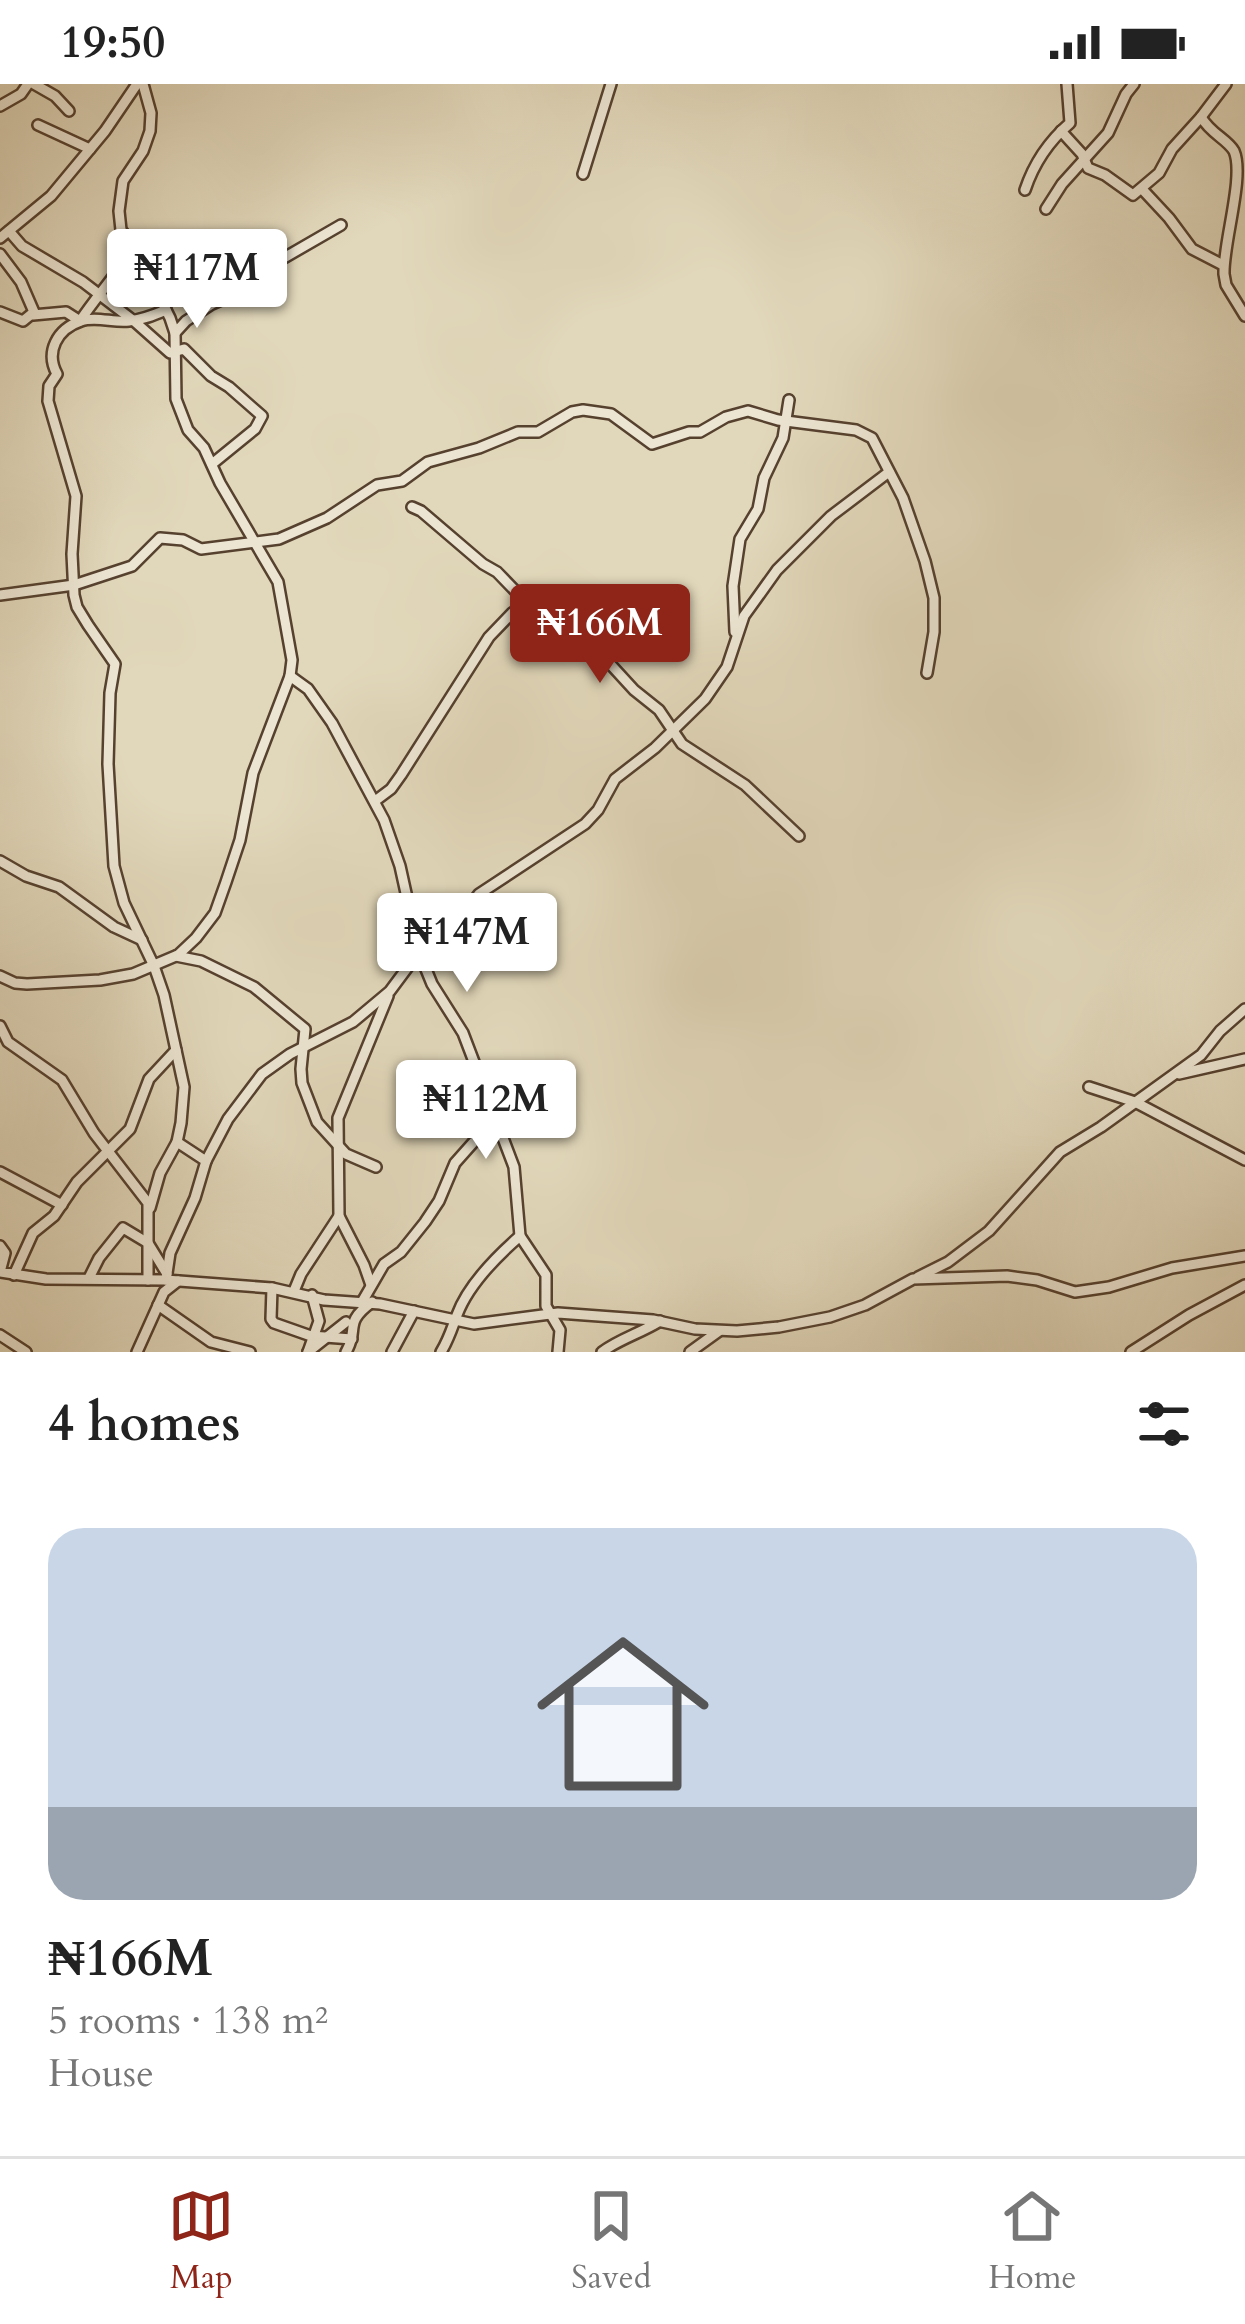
<!DOCTYPE html>
<html lang="en">
<head>
<meta charset="utf-8">
<style>
	:root { --surface:#fff; --page:#f2f2f2; --text:#222; --muted:#767676; --line:#e0e0e0; --accent:#8f2418 }
	body { margin:0; font-family:Cardo,serif; background:var(--page); color:var(--text); height:100vh; display:flex; flex-direction:column; font-size:45px; white-space:nowrap }
	* { box-sizing:border-box; margin:0 }
	p { font-size:39px; color:var(--muted) }
	.icon { flex:none; width:66px; height:66px; fill:none; stroke:currentColor; stroke-width:2; stroke-linecap:round; stroke-linejoin:round }
	.map { position:relative; height:1268px; overflow:hidden }
	.details { display:flex; flex-direction:column; background:var(--surface); flex:1 }
	.details>* { flex:none }
	.price { position:absolute; translate:-50% -102px; padding:0 27px; border-radius:12px; background:#fff; color:#222; font-size:39px; line-height:78px; filter:drop-shadow(0 3px 6px #0008) }
	.price::after { content:''; position:absolute; left:50%; top:72px; width:36px; height:27px; margin-left:-18px; background:inherit; clip-path:polygon(0 0,100% 0,50% 100%) }
	.price.active { background:var(--accent); color:#fff }
	ul { padding:0; list-style:none }
	li { display:grid; align-content:center; gap:24px; height:636px; padding:0 48px }
	li span { display:grid; place-items:center; height:372px; border-radius:36px; color:#555 }
	li>.icon { margin-inline-start:auto }
	span .icon { width:216px; height:216px; fill:#fffc; stroke-width:1 }
	li b { font-size:51px }
	h2 { display:flex; justify-content:space-between; align-items:center; height:144px; padding:0 48px; font-size:51px }
	.status { display:flex; justify-content:space-between; align-items:center; height:84px; padding:0 60px; background:var(--surface); direction:ltr }
	.status svg { height:33px; fill:currentColor }
	.tabs { display:flex; justify-content:space-around; align-items:center; height:168px; border-top:3px solid var(--line); background:var(--surface); font-size:33px; color:var(--muted) }
	.tabs a { display:grid; justify-items:center; gap:6px }
	.tabs .active { color:var(--accent) }
	.map>svg:first-child { display:block }
	.lines { fill:none; stroke-linecap:round; stroke-linejoin:round }
	.minor-casing { stroke:#56412f; stroke-width:14 }
	.minor { stroke:#ece5d2; stroke-width:9 }
</style>
</head>
<body>
<div class="status"><b>19:50</b><svg viewBox="0 0 49 12"><path d="M0 12V9h3v3zM5 12V6h3v6zM10 12V3h3v9zM15 12V0h3v12zM26 1h20v11H26zM47 4h2v5h-2z"/></svg></div>
<div class="map">
<svg width="1245" height="1268" viewBox="0 0 1245 1268">
	<rect width="100%" height="100%" fill="#e1d7ba"/>
	<filter id="stains"><feTurbulence type="fractalNoise" baseFrequency=".00167" numOctaves="4"/><feColorMatrix values="0 0 0 0 .2 0 0 0 0 .09 0 0 0 0 .02 0 0 0 .5 -.17"/></filter>
	<radialGradient id="worn" r=".72"><stop offset=".6" stop-color="#630" stop-opacity="0"/><stop offset="1" stop-color="#630" stop-opacity=".3"/></radialGradient>
	<g class="lines">
		<!-- minor casing -->
		<g class="minor-casing">
			<g id="minor">
				<polyline points="34,0 55,12 69,27"/>
				<polyline points="0,22 21,10 28,0"/>
				<path d="M1201,33C1211,50 1227,55 1234,67C1245,92 1223,159 1224,190L1226,201L1245,232"/>
				<polyline points="38,41 90,65"/>
				<polyline points="1061,47 1082,70 1088,84 1105,91 1133,111 1159,89 1172,65 1201,33 1226,0"/>
				<polyline points="583,90 611,0"/>
				<polyline points="1142,105 1169,134 1192,165 1223,181"/>
				<path d="M1025,106C1034,79 1049,57 1070,39L1067,0"/>
				<polyline points="1046,125 1062,100 1108,49 1126,10 1134,0"/>
				<polyline points="9,147 22,162 83,198 134,237 170,269 184,265 211,292 229,303 262,332 255,345 212,380"/>
				<polyline points="0,154 51,112 105,47 137,0"/>
				<polyline points="0,170 21,198 34,228 23,237 0,228"/>
				<path d="M33,231L66,228L80,237C97,211 118,190 133,163"/>
				<polyline points="175,249 186,237 212,220 244,206 270,182 341,141"/>
				<polyline points="412,423 421,427 483,480 497,488 527,519 601,570 634,606 659,626 682,660 745,701 799,752"/>
				<polyline points="0,511 74,501 132,482 160,454 183,456 201,465 279,455 327,434 377,401 402,397 428,378 479,364 518,348 538,348 572,328 583,326 611,330 652,360 689,348 700,348 726,333 748,327 778,336 856,346 872,354 903,414 925,477 934,514 934,548 927,589"/>
				<polyline points="735,548 733,502 740,455 758,425 764,394 783,354 789,316"/>
				<polyline points="290,592 308,605 332,639 384,736 400,782 419,868 432,900 463,949 514,1083 520,1152 546,1191 546,1222 560,1246 558,1268"/>
				<polyline points="375,717 391,705 401,691 489,553 512,529 527,519"/>
				<polyline points="0,777 26,792 59,803 114,843 142,856"/>
				<polyline points="176,872 201,877 254,903 305,945 301,985 302,999 317,1038 346,1070 376,1083"/>
				<polyline points="0,892 15,899 27,900 100,896 133,890 178,871 196,854 215,829 226,798 240,756 253,689 290,592 292,576 278,498 220,399 204,364 188,346 176,315 175,249 170,234 155,204 146,177 121,146 119,127 123,97 143,67 150,47 151,29 143,0"/>
				<polyline points="0,942 8,958 62,996 94,1049 148,1119 148,1196"/>
				<polyline points="1179,990 1245,975"/>
				<polyline points="1089,1003 1135,1018 1245,1076"/>
				<polyline points="206,1077 228,1035 262,990 290,970 353,938 390,907 419,868 440,847 464,830 479,810 585,740 598,726 615,695 655,664 705,615 727,583 744,532 777,486 831,432 889,388"/>
				<polyline points="0,1088 62,1121"/>
				<path d="M150,1124L160,1089L177,1058L181,1039L184,1003L164,911L154,882L124,819L114,782L108,680L110,609L115,580L88,541L77,523L74,511L72,470L76,412L48,317L49,302L57,290C45,268 57,245 81,237C96,232 114,239 129,237C142,236 154,231 166,226"/>
				<polyline points="0,1162 5,1169 0,1188 46,1195 166,1196 272,1204 324,1216 380,1220 474,1240 558,1229 653,1236 695,1245 737,1247 779,1243 830,1233 865,1221 913,1195 1007,1192 1037,1196 1075,1208 1109,1203 1172,1184 1245,1172"/>
				<polyline points="14,1191 33,1149 54,1132 77,1098 130,1045 149,995 176,966"/>
				<polyline points="918,1193 948,1178 989,1147 1060,1068 1101,1043 1201,971 1220,947 1245,925"/>
				<polyline points="89,1194 99,1174 123,1144 148,1159 167,1190"/>
				<polyline points="166,1196 170,1169 195,1114 206,1077 177,1058"/>
				<polyline points="371,1201 364,1181 339,1132 338,1034 388,912"/>
				<polyline points="272,1204 271,1235 274,1239 311,1252 352,1255"/>
				<polyline points="294,1207 301,1190 339,1132"/>
				<polyline points="362,1218 384,1180 401,1168 425,1138 439,1117 455,1079 479,1052 497,1038"/>
				<polyline points="158,1221 211,1258 250,1268"/>
				<polyline points="0,1251 26,1268"/>
				<polyline points="137,1268 164,1208 178,1197"/>
				<polyline points="308,1268 319,1237 312,1211"/>
				<polyline points="308,1268 346,1238"/>
				<path d="M346,1268C360,1245 342,1240 372,1218"/>
				<polyline points="392,1268 414,1227"/>
				<path d="M441,1268C449,1255 452,1244 457,1231C468,1201 496,1173 520,1152"/>
				<path d="M602,1268C619,1255 641,1249 660,1237"/>
				<polyline points="690,1268 719,1247"/>
				<polyline points="1131,1268 1189,1231 1245,1201"/>
			</g>
		</g>
		<!-- minor -->
		<use href="#minor" class="minor"/>
	</g>
	<rect width="100%" height="100%" filter="url(#stains)"/>
	<rect width="100%" height="100%" fill="url(#worn)"/>
</svg>
<b class="price" style="left:197px;top:247px">₦117M</b>
<b class="price active" style="left:600px;top:602px">₦166M</b>
<b class="price" style="left:467px;top:911px">₦147M</b>
<b class="price" style="left:486px;top:1078px">₦112M</b>
</div>
<section class="details">
<h2>4 homes<svg class="icon" aria-label="filters" viewBox="0 0 24 24"><path d="M4 7h16M4 17h16"/><circle cx="9" cy="7" r="2"/><circle cx="15" cy="17" r="2"/></svg></h2>
<ul>
<li><span style="background:linear-gradient(#c9d6e8 75%,#9aa5b1 0)"><svg class="icon" aria-label="home" viewBox="0 0 24 24"><path d="M3 11l9-7 9 7M6 9v11h12V9"/></svg></span><div><b>₦166M</b><p>5 rooms · 138 m²</p><p>House</p></div></li>
</ul>
</section>
<nav class="tabs">
<a class="active"><svg class="icon" aria-label="map" viewBox="0 0 24 24"><path d="M3 6l6-2 6 2 6-2v14l-6 2-6-2-6 2zM9 4v14M15 6v14"/></svg>Map</a>
<a><svg class="icon" aria-label="saved" viewBox="0 0 24 24"><path d="M7 4h10v16l-5-4-5 4z"/></svg>Saved</a>
<a><svg class="icon" aria-label="home" viewBox="0 0 24 24"><path d="M3 11l9-7 9 7M6 9v11h12V9"/></svg>Home</a>
</nav>
</body>
</html>
